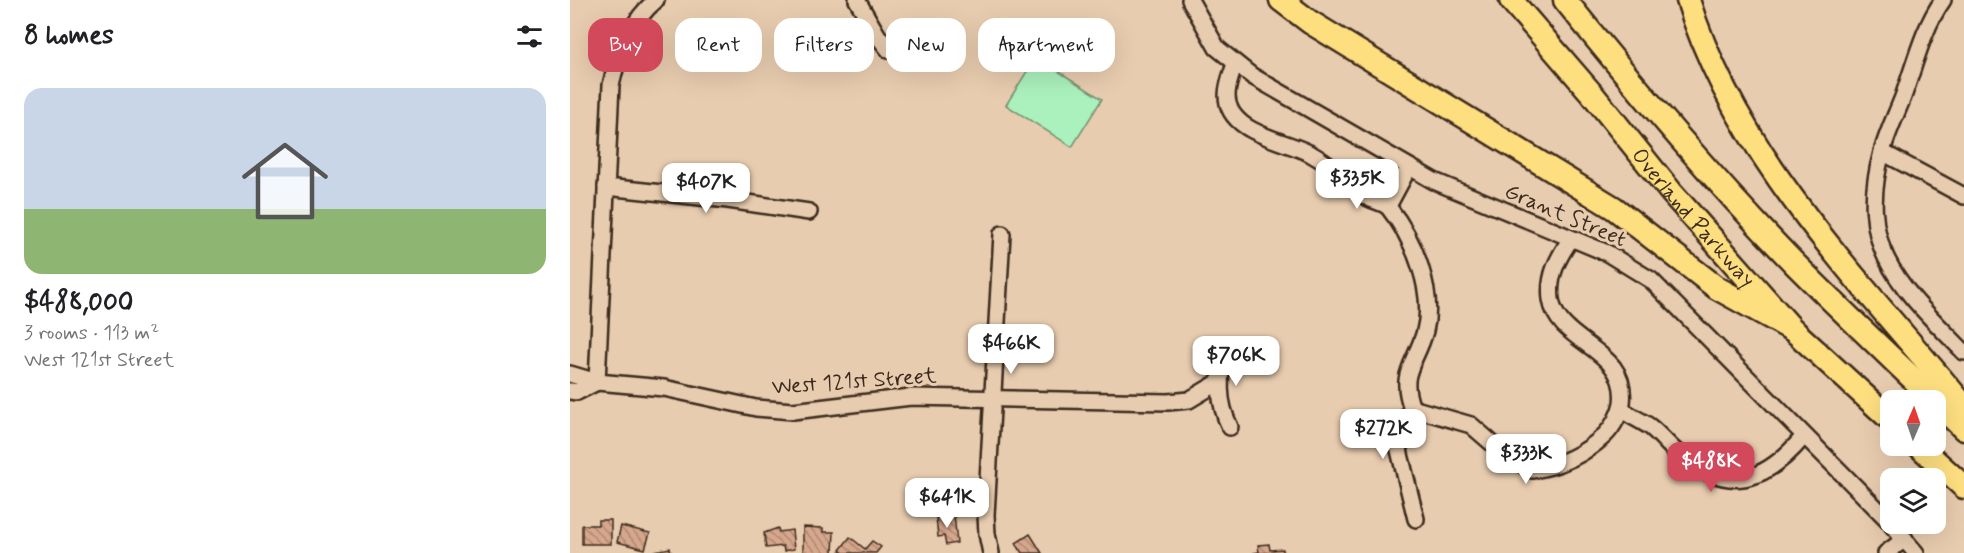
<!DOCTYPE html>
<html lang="en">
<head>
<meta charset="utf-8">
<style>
	:root { --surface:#fff; --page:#f2f2f2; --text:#202124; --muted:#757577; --line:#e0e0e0; --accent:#d1495b }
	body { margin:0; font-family:Mynerve,sans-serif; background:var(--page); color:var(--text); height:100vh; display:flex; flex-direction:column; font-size:22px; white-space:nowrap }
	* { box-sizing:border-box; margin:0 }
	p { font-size:20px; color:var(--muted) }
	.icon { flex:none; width:33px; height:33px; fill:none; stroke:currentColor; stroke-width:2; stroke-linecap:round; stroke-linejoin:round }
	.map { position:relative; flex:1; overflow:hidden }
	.details { display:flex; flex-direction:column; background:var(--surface); width:570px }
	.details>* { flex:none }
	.guide { position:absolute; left:18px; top:18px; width:570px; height:54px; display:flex; gap:12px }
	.needle { width:39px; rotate:2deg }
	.fabs { position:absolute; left:1310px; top:390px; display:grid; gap:12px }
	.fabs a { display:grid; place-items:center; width:66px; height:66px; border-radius:12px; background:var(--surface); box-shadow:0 6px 24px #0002; font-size:30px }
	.price { position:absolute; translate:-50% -51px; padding:0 14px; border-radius:12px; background:#fff; color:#222; font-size:20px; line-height:39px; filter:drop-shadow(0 2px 3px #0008) }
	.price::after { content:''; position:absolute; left:50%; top:36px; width:18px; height:14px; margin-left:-9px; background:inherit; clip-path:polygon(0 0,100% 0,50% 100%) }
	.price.selected { background:var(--accent); color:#fff }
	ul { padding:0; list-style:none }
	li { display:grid; align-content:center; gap:12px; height:318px; padding:0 24px }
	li+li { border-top:2px solid var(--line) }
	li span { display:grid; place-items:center; height:186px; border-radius:18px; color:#555 }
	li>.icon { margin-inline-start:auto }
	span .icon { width:108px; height:108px; fill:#fffc; stroke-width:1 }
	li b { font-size:26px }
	h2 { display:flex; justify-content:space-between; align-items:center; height:72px; padding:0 24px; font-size:26px }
	.tag { padding:0 21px; border-radius:18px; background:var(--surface); box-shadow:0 6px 24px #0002; font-size:21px; line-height:54px }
	.tag.selected { background:var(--accent); color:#fff }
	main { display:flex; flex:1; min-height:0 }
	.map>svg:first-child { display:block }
	.green { fill:#abf1bd; stroke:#738e6e; stroke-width:1.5 }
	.building { fill:url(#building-back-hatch); stroke:#3b2a1e; stroke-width:1.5 }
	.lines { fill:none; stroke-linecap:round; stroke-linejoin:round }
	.minor-casing { stroke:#3b2a1e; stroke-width:20 }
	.highway-casing { stroke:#3b2a1e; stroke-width:27 }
	.minor { stroke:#e8ccaf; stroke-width:15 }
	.highway { stroke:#fedf80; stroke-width:22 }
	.labels { text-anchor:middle; stroke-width:6; stroke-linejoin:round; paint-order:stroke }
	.street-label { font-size:22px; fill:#3b2a1e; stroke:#e8ccaf }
</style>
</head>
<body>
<main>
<section class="details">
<h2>8 homes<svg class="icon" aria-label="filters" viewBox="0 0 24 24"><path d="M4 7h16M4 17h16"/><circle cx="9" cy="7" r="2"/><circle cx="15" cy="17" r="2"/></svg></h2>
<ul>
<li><span style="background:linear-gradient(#c9d6e8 65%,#8fb573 0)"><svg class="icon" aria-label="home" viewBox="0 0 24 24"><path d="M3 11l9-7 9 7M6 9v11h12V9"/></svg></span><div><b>$488,000</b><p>3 rooms · 113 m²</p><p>West 121st Street</p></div></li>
</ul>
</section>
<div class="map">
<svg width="1394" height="553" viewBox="0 0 1394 553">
	<defs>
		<pattern id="building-back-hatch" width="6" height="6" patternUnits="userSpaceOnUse" patternTransform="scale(1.5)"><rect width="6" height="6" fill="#d6a78c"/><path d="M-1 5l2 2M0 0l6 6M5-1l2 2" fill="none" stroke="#af8872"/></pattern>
	</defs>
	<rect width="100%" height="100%" fill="#e8ccaf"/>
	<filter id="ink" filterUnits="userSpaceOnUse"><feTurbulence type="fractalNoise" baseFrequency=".0167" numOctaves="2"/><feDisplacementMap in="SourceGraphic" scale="12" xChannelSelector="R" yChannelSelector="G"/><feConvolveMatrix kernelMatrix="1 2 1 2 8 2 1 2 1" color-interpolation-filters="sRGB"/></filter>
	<g filter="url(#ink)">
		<!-- green -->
		<polygon class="green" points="466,57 532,99 502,147 436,105"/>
		<!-- building -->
		<g class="building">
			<polygon points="384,514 387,543 376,545 374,536 368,537 366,517"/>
			<polygon points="28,520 41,520 41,544 12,544 12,525 28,525"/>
			<polygon points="51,526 80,533 75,549 47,542"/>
			<polygon points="233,527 253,528 253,532 264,532 263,553 233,553"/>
			<polygon points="208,528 209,532 222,530 224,549 214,551 213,546 196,548 194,533"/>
			<polygon points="460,534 472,553 452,553 446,543"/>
			<polygon points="280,537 295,549 302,541 311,547 306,553 273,553 270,550"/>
			<polygon points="699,544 700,550 713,549 713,553 683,553 689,552 688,545"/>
			<polygon points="100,548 101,553 84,553 84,551"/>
		</g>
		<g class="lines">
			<!-- minor casing -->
			<g class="minor-casing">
				<g id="minor">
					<polyline points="287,0 308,36 319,50"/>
					<polyline points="620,0 647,48 682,76 864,181 1037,253 1081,280 1320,522"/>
					<path d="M1373,0C1353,28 1345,64 1333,97C1326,115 1317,133 1312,152C1285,250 1332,288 1394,352"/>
					<path d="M665,64C662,73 657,85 657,95C657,134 716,140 741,154C762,165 777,182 795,196C802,201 814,202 819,208C844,239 865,292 855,331C846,364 828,372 842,408"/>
					<polyline points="1312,152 1394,196"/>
					<polyline points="36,187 158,200 239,212"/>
					<polyline points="818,206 839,167"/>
					<path d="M654,351C649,377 647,402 660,427"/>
					<polyline points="0,374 27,382 94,388 186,408 223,411 341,397 598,402 619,400 649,382"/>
					<path d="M27,382L41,85C48,53 60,22 86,0"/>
					<polyline points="0,391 7,392 27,382"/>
					<path d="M842,408L901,425L931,451L962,470C990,466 1015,454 1035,435C1043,427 1050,414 1052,403C1059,347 987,345 981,299C978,276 988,258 1000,240"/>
					<polyline points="842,408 829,428 827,442 846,519"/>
					<path d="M1051,409C1060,416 1070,420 1079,426C1090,434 1098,446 1109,454C1159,494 1195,483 1234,436"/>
					<polyline points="1321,524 1346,553"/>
					<polyline points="421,553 417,534 416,515 432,234"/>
					<polyline points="1316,553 1335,539"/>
				</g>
			</g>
			<!-- highway casing -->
			<g class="highway-casing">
				<g id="highway">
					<polyline points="711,0 740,22 1044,208 1147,288 1223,330"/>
					<path id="s1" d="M941,0L1023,95L1101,192L1223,330L1320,419"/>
					<path d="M995,0C1068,91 1144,181 1225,264C1271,310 1318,355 1365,400"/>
					<path d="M1118,0C1167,159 1290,280 1394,406"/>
					<polyline points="1365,401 1394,429"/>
					<polyline points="1349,446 1394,487"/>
				</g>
			</g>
			<!-- minor -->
			<use href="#minor" class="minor"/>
			<!-- highway -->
			<use href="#highway" class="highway"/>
		</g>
	</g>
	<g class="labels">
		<!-- street labels -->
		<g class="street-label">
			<text transform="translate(996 214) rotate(23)" y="8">Grant Street</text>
			<text dy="8" stroke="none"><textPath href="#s1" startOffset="284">Overland Parkway</textPath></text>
			<text transform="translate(284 380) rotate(-4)" y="8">West 121st Street</text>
		</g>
	</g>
</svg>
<div class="fabs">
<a><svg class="needle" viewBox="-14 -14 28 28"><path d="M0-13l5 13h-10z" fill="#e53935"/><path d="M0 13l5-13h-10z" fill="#757577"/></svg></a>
<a><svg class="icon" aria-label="layers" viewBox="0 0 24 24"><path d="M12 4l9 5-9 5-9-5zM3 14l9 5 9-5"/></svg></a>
</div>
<b class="price" style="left:787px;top:210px">$335K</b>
<b class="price" style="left:136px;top:214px">$407K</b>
<b class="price" style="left:441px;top:375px">$466K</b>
<b class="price" style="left:666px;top:387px">$706K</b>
<b class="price" style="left:813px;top:460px">$272K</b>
<b class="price" style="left:956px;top:485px">$333K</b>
<b class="price selected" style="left:1141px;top:493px">$488K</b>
<b class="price" style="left:377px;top:529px">$641K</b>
<div class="guide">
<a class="tag selected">Buy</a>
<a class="tag">Rent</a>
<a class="tag">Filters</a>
<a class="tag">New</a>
<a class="tag">Apartment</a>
</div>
</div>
</main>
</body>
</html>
